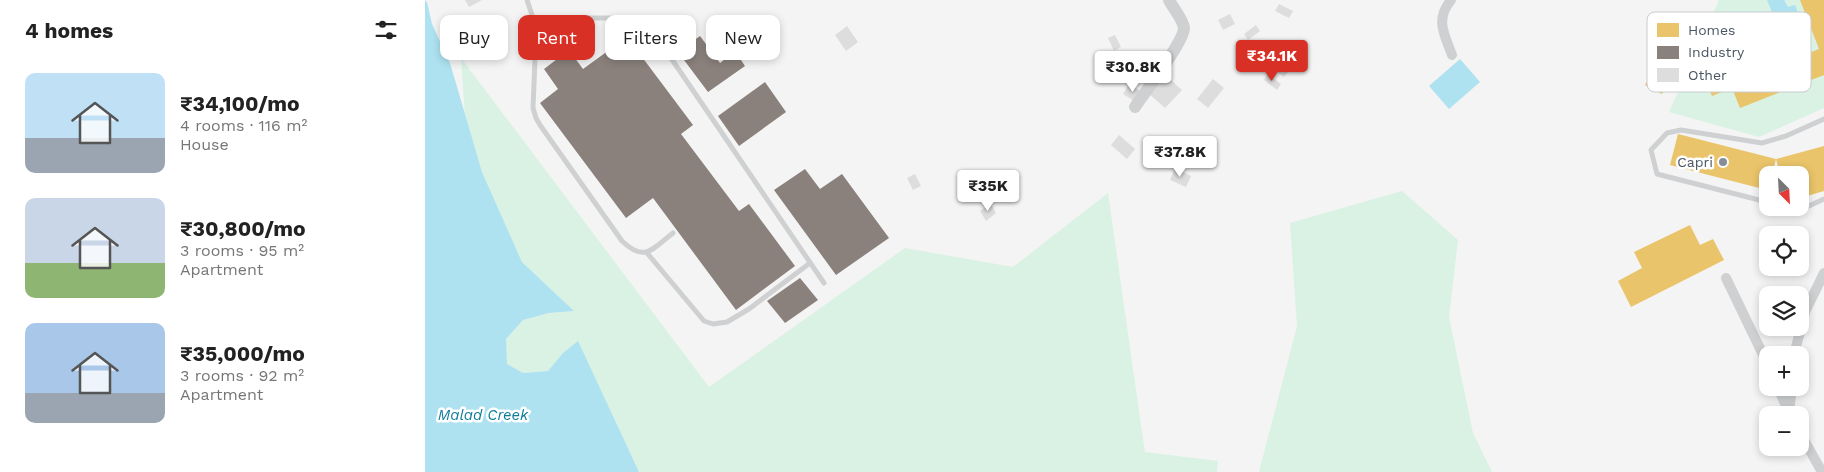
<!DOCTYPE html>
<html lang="en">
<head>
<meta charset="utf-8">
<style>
	:root { --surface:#fff; --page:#f6f6f6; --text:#222; --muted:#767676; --accent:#d93025 }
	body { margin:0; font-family:"Work Sans",sans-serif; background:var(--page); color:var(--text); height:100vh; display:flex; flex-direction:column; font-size:19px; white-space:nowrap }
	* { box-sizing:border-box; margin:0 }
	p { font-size:16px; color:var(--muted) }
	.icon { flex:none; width:28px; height:28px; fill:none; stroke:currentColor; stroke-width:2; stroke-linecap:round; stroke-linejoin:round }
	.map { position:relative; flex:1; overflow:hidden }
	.side { display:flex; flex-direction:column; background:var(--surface); width:425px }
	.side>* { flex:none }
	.guide { position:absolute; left:15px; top:15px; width:475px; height:45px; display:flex; gap:10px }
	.needle { width:32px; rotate:156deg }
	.tools { position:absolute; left:1334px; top:166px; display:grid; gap:10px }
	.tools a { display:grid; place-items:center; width:50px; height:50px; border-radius:10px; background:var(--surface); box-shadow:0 2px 8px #0003; font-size:25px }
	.price { position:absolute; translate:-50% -42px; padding:0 11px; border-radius:5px; background:#fff; color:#222; font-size:16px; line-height:32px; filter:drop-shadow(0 1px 2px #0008) }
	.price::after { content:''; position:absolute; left:50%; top:30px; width:15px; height:11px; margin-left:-8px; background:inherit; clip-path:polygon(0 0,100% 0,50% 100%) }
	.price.current { background:var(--accent); color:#fff }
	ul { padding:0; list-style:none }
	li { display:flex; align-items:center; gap:15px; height:125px; padding:0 25px }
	li span { display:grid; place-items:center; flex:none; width:140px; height:100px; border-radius:10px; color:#555 }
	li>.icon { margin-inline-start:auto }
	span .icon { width:60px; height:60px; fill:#fffc; stroke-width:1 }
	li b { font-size:21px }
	h2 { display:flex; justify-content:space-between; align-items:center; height:60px; padding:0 25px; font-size:21px }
	.tag { padding:0 18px; border-radius:10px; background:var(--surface); box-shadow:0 2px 8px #0003; font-size:18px; line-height:45px }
	.tag.current { background:var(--accent); color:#fff }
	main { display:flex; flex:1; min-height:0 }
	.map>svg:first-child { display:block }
	.green { fill:#d9f2e3 }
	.water { fill:#aee2f0 }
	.homes { fill:#e9c46a }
	.industry { fill:#8a817c }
	.building { fill:#ddddde }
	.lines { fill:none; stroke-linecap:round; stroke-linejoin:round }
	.service { stroke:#ced0d2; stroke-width:5 }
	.minor { stroke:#ced0d2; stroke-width:10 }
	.tertiary { stroke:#ced0d2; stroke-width:12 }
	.poi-dot { fill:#868d94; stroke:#fff; stroke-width:2 }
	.labels { text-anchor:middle; stroke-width:5; stroke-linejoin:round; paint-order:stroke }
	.poi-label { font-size:14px; fill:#4a5661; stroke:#fff; text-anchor:end }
	.water-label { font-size:15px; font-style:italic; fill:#0c7c9b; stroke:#fff }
	.key { fill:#fff; stroke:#c9ccd0; stroke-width:1 }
	.key-label { font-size:14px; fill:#4a5661 }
</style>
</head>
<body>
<main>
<section class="side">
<h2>4 homes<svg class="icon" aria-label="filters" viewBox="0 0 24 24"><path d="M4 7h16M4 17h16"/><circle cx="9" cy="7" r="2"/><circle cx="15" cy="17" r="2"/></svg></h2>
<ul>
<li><span style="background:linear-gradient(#bfe0f5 65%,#9aa5b1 0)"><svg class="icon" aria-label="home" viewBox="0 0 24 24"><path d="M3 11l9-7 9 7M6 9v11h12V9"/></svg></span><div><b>₹34,100/mo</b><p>4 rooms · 116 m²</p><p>House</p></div></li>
<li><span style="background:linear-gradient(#c9d6e8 65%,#8fb573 0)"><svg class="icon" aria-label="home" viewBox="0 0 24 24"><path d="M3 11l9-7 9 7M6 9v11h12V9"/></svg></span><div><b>₹30,800/mo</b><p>3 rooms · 95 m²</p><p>Apartment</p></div></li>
<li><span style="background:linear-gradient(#a9c7e8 70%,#9aa5b1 0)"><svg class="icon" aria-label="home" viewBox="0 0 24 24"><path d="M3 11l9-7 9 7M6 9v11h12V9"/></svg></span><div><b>₹35,000/mo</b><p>3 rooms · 92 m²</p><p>Apartment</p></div></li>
</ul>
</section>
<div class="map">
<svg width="1399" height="472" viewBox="0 0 1399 472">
	<rect width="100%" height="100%" fill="#f4f4f4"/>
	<!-- green -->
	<g class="green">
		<polygon points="1294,0 1399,0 1399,108 1334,137 1244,112"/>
		<polygon points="36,58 284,387 480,248 588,267 683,193 720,452 793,461 792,472 214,472 153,342 138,353 123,371 98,373 82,364 81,339 98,320 124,313 149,311 97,262 57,172 40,116"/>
		<polygon points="977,191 1033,240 1024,317 1048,433 1067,472 834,472 872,326 865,223"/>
	</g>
	<!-- water -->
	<g class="water">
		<polygon points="0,0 2,2 7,24 25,63 57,172 97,262 149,311 124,313 98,320 81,339 82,364 98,373 123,371 138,353 153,341 214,472 0,472"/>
		<polygon points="1342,0 1359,0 1363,7 1370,5 1383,38 1368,45 1365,39 1352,44 1353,50 1341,55 1334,37 1325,40 1322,32 1330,28 1327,21 1347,12"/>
		<polygon points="1035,59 1055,82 1024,109 1004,86"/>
	</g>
	<!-- homes -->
	<g class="homes">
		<polygon points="1375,0 1399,0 1399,75 1315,108 1307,88 1287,96 1274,64 1297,55 1308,83 1394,49"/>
		<polygon points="1256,17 1274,27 1237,94 1220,85"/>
		<polygon points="1253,134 1351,159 1347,175 1342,175 1342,190 1245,165"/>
		<polygon points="1399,146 1399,191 1375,198 1375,175 1373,175 1372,169 1355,174 1351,159"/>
		<polygon points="1265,225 1275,245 1288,239 1299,260 1206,307 1193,281 1217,268 1209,252"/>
	</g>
	<!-- industry -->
	<g class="industry">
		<polygon points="275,36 295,63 310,51 320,66 283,92 253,52"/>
		<polygon points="202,37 268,125 256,134 314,211 324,204 370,266 311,310 228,198 201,218 115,103 133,89 119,69 144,50 158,69"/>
		<polygon points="340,82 361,112 314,146 293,116"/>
		<polygon points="380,169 395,189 417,174 464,238 411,275 349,190"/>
		<polygon points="375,278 393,300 360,323 342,301"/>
	</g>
	<!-- building -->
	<g class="building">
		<polygon points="40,0 57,0 44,7"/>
		<polygon points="854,4 868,11 864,18 850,11"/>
		<polygon points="805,14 810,24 798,30 793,20"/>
		<polygon points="831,25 835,31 823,40 819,34"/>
		<polygon points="422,26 433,42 421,51 410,35"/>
		<polygon points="690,35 696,47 689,51 683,38"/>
		<polygon points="866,43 877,54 873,58 862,47"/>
		<polygon points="853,62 864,71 859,77 847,68"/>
		<polygon points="739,74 757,90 740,108 722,92"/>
		<polygon points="843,74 856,84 852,90 839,80"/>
		<polygon points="788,79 799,88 783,108 772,99"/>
		<polygon points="704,84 717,92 711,102 698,94"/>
		<polygon points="694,135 710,149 702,159 686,145"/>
		<polygon points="750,168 766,176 761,187 745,180"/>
		<polygon points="490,174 496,186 488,190 482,178"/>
		<polygon points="566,204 571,213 561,221 555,211"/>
	</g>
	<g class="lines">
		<!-- service -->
		<g class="service">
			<path d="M102,0L109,21L111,35L108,108L111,118L115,125L197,241C220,263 227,249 248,233"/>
			<polyline points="109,21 145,18 197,18 213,24 233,39 399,283"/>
			<polyline points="1342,202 1232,174 1226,150 1242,133 1256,130 1337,143 1361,136 1399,119"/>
			<polyline points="1363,208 1375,210 1399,199"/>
			<polyline points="222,253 279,321 288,324 302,322 324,309 385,263"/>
		</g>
		<!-- minor -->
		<g class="minor">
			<path d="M1026,0C1010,20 1019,33 1027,55"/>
			<polyline points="1301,278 1342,363"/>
			<polyline points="1369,355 1380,312 1399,273"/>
			<polyline points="1353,388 1365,415"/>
			<polyline points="1364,411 1367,388"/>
			<polyline points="1375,433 1397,472"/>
		</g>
		<!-- tertiary -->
		<path class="tertiary" d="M710,107C719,93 759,42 759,28C758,19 748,8 744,0"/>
	</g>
	<!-- markers -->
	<circle class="poi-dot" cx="1298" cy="162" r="5"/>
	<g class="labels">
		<!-- poi labels -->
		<g class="poi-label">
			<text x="1288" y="167">Capri</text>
		</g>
		<!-- water labels -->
		<g class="water-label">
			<text x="58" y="420">Malad Creek</text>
		</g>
	</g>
	<!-- legend -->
	<rect x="1222" y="12" width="164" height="80" rx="8" class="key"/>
	<rect x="1232" y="23" width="22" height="14" fill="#e9c46a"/>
	<rect x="1232" y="46" width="22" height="13" fill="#8a817c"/>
	<rect x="1232" y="68" width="22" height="14" fill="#ddddde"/>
	<g class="key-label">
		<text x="1263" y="35">Homes</text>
		<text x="1263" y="57">Industry</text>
		<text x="1263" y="80">Other</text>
	</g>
</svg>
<div class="tools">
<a><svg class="needle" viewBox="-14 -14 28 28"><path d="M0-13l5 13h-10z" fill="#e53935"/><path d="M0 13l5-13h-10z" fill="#767676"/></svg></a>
<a><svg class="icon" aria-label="locate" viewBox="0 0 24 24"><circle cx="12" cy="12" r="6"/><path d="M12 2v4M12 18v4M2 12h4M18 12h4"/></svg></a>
<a><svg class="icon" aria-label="layers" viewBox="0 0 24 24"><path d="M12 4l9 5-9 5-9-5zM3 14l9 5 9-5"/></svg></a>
<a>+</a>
<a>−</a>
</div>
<b class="price current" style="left:847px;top:82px">₹34.1K</b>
<b class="price" style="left:708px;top:93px">₹30.8K</b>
<b class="price" style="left:755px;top:178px">₹37.8K</b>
<b class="price" style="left:563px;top:212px">₹35K</b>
<div class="guide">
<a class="tag">Buy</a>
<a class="tag current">Rent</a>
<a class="tag">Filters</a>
<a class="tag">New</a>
</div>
</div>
</main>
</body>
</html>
